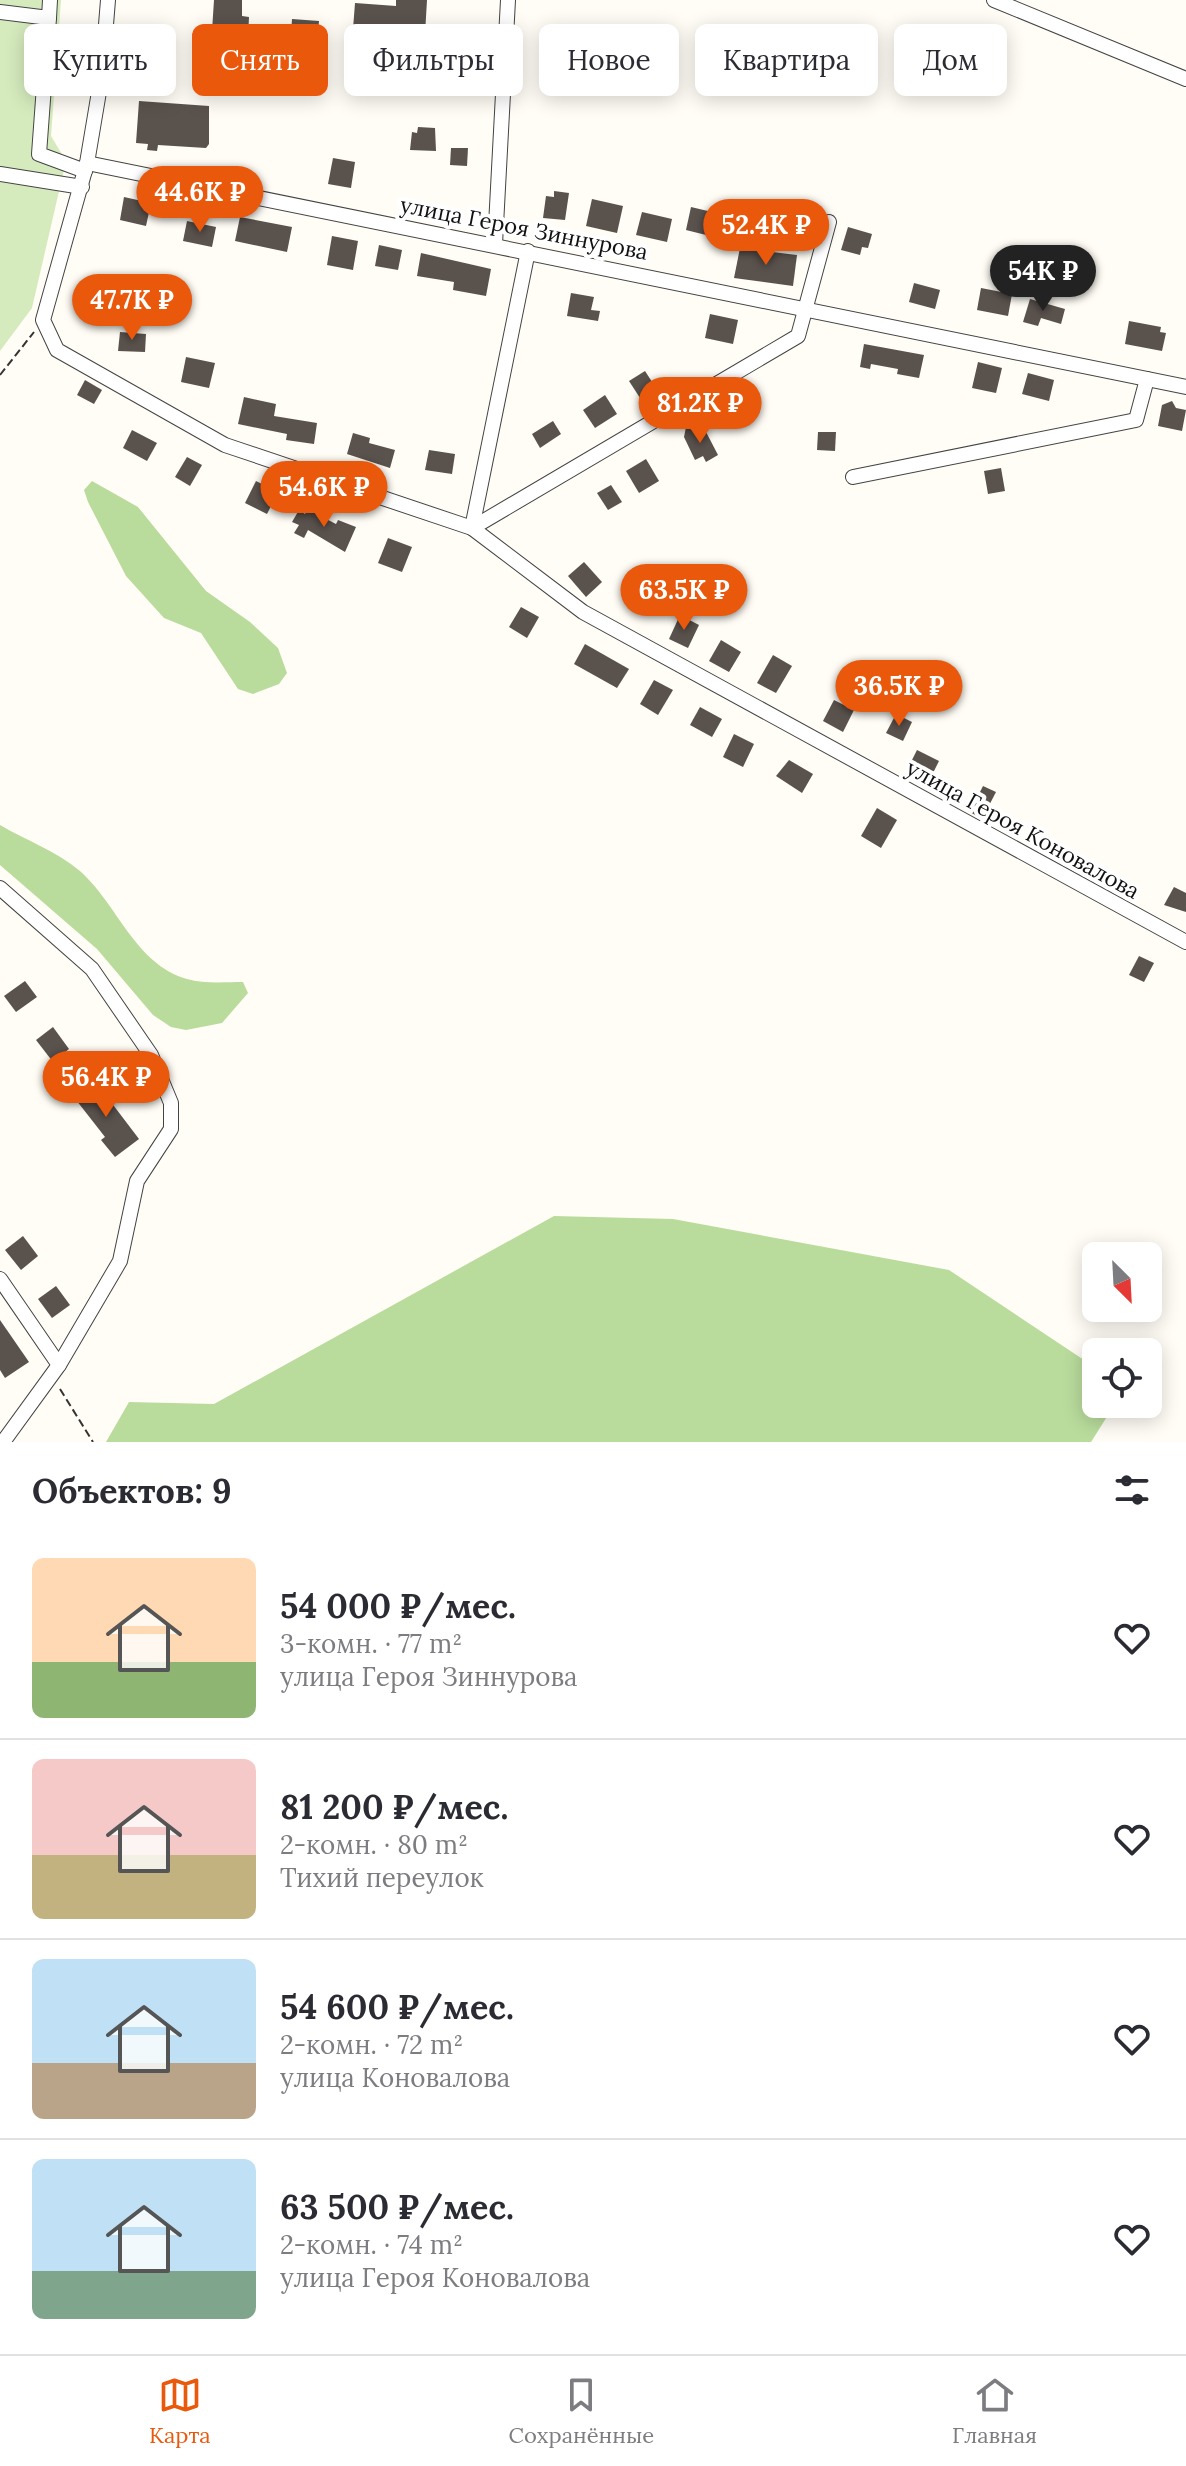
<!DOCTYPE html>
<html lang="ru">
<head>
<meta charset="utf-8">
<style>
	:root { --surface:#fff; --page:#f7f7f7; --text:#2b2b33; --muted:#7c7c81; --line:#e1e1e2; --accent:#ea580c }
	body { margin:0; font-family:Lora,serif; background:var(--page); color:var(--text); height:100vh; display:flex; flex-direction:column; font-size:30px; white-space:nowrap }
	* { box-sizing:border-box; margin:0 }
	p { font-size:26px; color:var(--muted) }
	.icon { flex:none; width:44px; height:44px; fill:none; stroke:currentColor; stroke-width:2; stroke-linecap:round; stroke-linejoin:round }
	.map { position:relative; height:1442px; overflow:hidden }
	.sheet { display:flex; flex-direction:column; background:var(--surface); flex:1 }
	.sheet>* { flex:none }
	.top-card { position:absolute; left:24px; top:24px; width:1138px; height:72px; display:flex; gap:16px }
	.needle { width:52px; rotate:156deg }
	.tools { position:absolute; left:1082px; top:1242px; display:grid; gap:16px }
	.tools a { display:grid; place-items:center; width:80px; height:80px; border-radius:12px; background:var(--surface); box-shadow:0 4px 20px #0003; font-size:40px }
	.price { position:absolute; translate:-50% -68px; padding:0 18px; border-radius:28px; background:var(--accent); color:#fff; font-size:26px; line-height:52px; filter:drop-shadow(0 2px 4px #0008) }
	.price::after { content:''; position:absolute; left:50%; top:48px; width:24px; height:18px; margin-left:-12px; background:inherit; clip-path:polygon(0 0,100% 0,50% 100%) }
	.price.current { background:#222; color:#fff }
	ul { padding:0; list-style:none }
	li { display:flex; align-items:center; gap:24px; height:200px; padding:0 32px }
	li+li { border-top:2px solid var(--line) }
	li span { display:grid; place-items:center; flex:none; width:224px; height:160px; border-radius:12px; color:#555 }
	li>.icon { margin-inline-start:auto }
	span .icon { width:96px; height:96px; fill:#fffc; stroke-width:1 }
	li b { font-size:34px }
	h2 { display:flex; justify-content:space-between; align-items:center; height:96px; padding:0 32px; font-size:34px }
	.pill { padding:0 28px; border-radius:12px; background:var(--surface); box-shadow:0 4px 20px #0003; font-size:28px; line-height:72px }
	.pill.current { background:var(--accent); color:#fff }
	.dock { display:flex; justify-content:space-around; align-items:center; height:112px; border-top:2px solid var(--line); background:var(--surface); font-size:22px; color:var(--muted) }
	.dock a { display:grid; justify-items:center; gap:4px }
	.dock .current { color:var(--accent) }
	.map>svg:first-child { display:block }
	.green { fill:#d5ebbd }
	.forest { fill:#b9dc9c }
	.building { fill:#5a524d }
	.lines { fill:none; stroke-linecap:round; stroke-linejoin:round }
	.minor-casing { stroke:#444; stroke-width:16 }
	.path { stroke:#333; stroke-width:2; stroke-dasharray:8 4; stroke-linecap:butt }
	.minor { stroke:#fff; stroke-width:14 }
	.labels { text-anchor:middle; stroke-width:8; stroke-linejoin:round; paint-order:stroke }
	.street-label { font-size:22px; fill:#111; stroke:#fff }
</style>
</head>
<body>
<div class="map">
<svg width="1186" height="1442" viewBox="0 0 1186 1442">
	<rect width="100%" height="100%" fill="#fffdf5"/>
	<!-- green -->
	<polygon class="green" points="0,0 61,0 51,136 66,161 32,308 0,351"/>
	<!-- forest -->
	<g class="forest">
		<polygon points="92,481 138,507 206,591 250,622 278,648 287,673 279,684 253,694 238,689 201,633 164,618 126,576 88,502 84,490"/>
		<path d="M0,825C27,841 55,850 80,871C118,905 135,964 187,979C204,984 225,982 243,982L248,993L222,1023L186,1030L171,1027L153,1015L97,949L0,865Z"/>
		<polygon points="554,1216 673,1219 949,1270 1096,1368 1096,1404 1115,1404 1091,1442 106,1442 129,1402 214,1404"/>
	</g>
	<!-- building -->
	<g class="building">
		<polygon points="214,0 242,0 242,16 249,17 246,79 209,77"/>
		<polygon points="396,0 427,0 425,34 353,29 355,3 396,6"/>
		<polygon points="292,19 319,21 314,80 288,79"/>
		<polygon points="443,75 462,77 460,96 441,94"/>
		<polygon points="139,101 209,106 209,144 206,148 158,145 157,151 147,150 148,144 136,143"/>
		<polygon points="418,127 435,128 436,151 410,150 412,132 417,133"/>
		<polygon points="451,148 468,148 467,166 450,165"/>
		<polygon points="333,158 355,162 351,188 328,184"/>
		<polygon points="554,191 569,193 565,220 543,218 546,196 554,197"/>
		<polygon points="124,197 151,203 146,226 120,220"/>
		<polygon points="592,199 623,206 617,233 586,226"/>
		<polygon points="691,207 712,212 706,235 686,230"/>
		<polygon points="642,212 672,219 667,242 636,235"/>
		<polygon points="240,217 292,227 287,252 235,241"/>
		<polygon points="187,221 216,227 212,247 183,241"/>
		<polygon points="848,227 872,234 868,248 862,247 860,255 841,250"/>
		<polygon points="332,236 358,241 353,270 327,265"/>
		<polygon points="379,245 402,250 398,270 375,266"/>
		<polygon points="740,248 797,255 793,286 734,278"/>
		<polygon points="421,253 491,269 486,296 453,290 454,282 417,276"/>
		<polygon points="914,283 940,290 935,309 909,302"/>
		<polygon points="981,288 1012,294 1008,316 977,310"/>
		<polygon points="571,293 594,297 591,310 600,311 598,321 567,316"/>
		<polygon points="1030,299 1065,309 1061,324 1041,318 1038,326 1023,322"/>
		<polygon points="710,314 738,320 733,344 705,338"/>
		<polygon points="1129,321 1161,327 1160,332 1166,333 1162,351 1125,344"/>
		<polygon points="120,332 146,334 145,352 118,351"/>
		<polygon points="864,344 924,355 919,378 897,374 898,369 871,364 870,369 860,367"/>
		<polygon points="186,357 215,363 209,388 181,382"/>
		<polygon points="978,362 1002,368 996,393 972,388"/>
		<polygon points="645,371 656,388 640,398 629,381"/>
		<polygon points="1028,373 1054,380 1049,401 1022,394"/>
		<polygon points="85,380 102,390 94,404 77,395"/>
		<polygon points="605,395 617,414 595,428 583,410"/>
		<polygon points="244,397 276,404 274,416 317,423 314,444 286,440 287,434 238,424"/>
		<polygon points="742,399 752,415 733,426 723,410"/>
		<polygon points="1172,401 1176,408 1186,410 1182,431 1158,426 1162,405"/>
		<polygon points="553,421 561,434 540,448 532,434"/>
		<polygon points="686,427 699,433 705,430 718,455 706,462 703,456 695,460 684,437"/>
		<polygon points="132,430 157,443 147,461 123,448"/>
		<polygon points="818,432 836,432 835,451 817,450"/>
		<polygon points="353,433 370,438 369,443 395,450 390,468 347,454"/>
		<polygon points="429,450 455,454 452,474 425,470"/>
		<polygon points="187,457 202,465 190,486 175,477"/>
		<polygon points="646,459 659,481 639,493 626,471"/>
		<polygon points="1001,468 1005,491 988,494 984,471"/>
		<polygon points="256,481 278,492 267,514 245,503"/>
		<polygon points="611,485 622,502 608,510 597,493"/>
		<polygon points="307,509 336,524 338,520 356,527 345,552 308,530 304,538 294,533 299,525 292,522 299,510 305,514"/>
		<polygon points="388,538 412,547 402,572 378,563"/>
		<polygon points="584,562 602,582 586,597 568,576"/>
		<polygon points="521,607 539,617 527,638 509,627"/>
		<polygon points="680,615 699,625 688,648 669,639"/>
		<polygon points="721,640 741,652 729,672 709,661"/>
		<polygon points="585,644 629,669 617,688 574,664"/>
		<polygon points="773,655 792,666 776,693 757,683"/>
		<polygon points="654,680 673,690 658,715 640,704"/>
		<polygon points="834,700 854,710 843,732 823,721"/>
		<polygon points="700,707 722,719 712,737 690,725"/>
		<polygon points="896,714 912,722 903,741 886,733"/>
		<polygon points="734,734 754,744 743,767 723,757"/>
		<polygon points="917,750 939,761 931,777 909,766"/>
		<polygon points="789,760 813,774 802,793 776,776"/>
		<polygon points="983,786 996,792 982,819 970,812"/>
		<polygon points="877,808 897,820 881,848 861,836"/>
		<polygon points="1174,887 1186,893 1186,912 1164,905"/>
		<polygon points="1139,956 1154,963 1144,982 1129,975"/>
		<polygon points="25,981 37,997 16,1012 4,996"/>
		<polygon points="53,1027 69,1049 53,1062 36,1040"/>
		<polygon points="95,1081 139,1139 115,1157 101,1140 105,1137 73,1096"/>
		<polygon points="23,1236 38,1256 21,1270 5,1250"/>
		<polygon points="56,1286 70,1305 52,1318 38,1299"/>
		<polygon points="0,1320 29,1362 5,1378 0,1370"/>
	</g>
	<g class="lines">
		<!-- minor casing -->
		<g class="minor-casing">
			<g id="minor">
				<polyline points="108,0 102,74 87,163 43,320 57,350 225,445 472,528 583,612 1186,942"/>
				<polyline points="994,0 1186,79"/>
				<polyline points="0,12 49,18 50,0"/>
				<polyline points="49,18 39,154 85,171"/>
				<polyline points="87,163 1186,387"/>
				<polyline points="0,174 82,187"/>
				<polyline points="495,244 508,0"/>
				<polyline points="853,477 1136,420 1147,379"/>
				<polyline points="472,528 798,336 829,222"/>
				<polyline points="472,528 528,251"/>
				<polyline points="0,888 92,969 151,1055 171,1103 171,1129 137,1181 120,1261 59,1365 3,1442"/>
				<polyline points="0,1279 59,1365"/>
			</g>
		</g>
		<!-- path -->
		<g class="path">
			<polyline points="0,375 34,332"/>
			<polyline points="60,1389 93,1442"/>
		</g>
		<!-- minor -->
		<use href="#minor" class="minor"/>
	</g>
	<g class="labels">
		<!-- street labels -->
		<g class="street-label">
			<text transform="translate(524 228) rotate(11)" y="8">улица Героя Зиннурова</text>
			<text transform="translate(1023 829) rotate(29)" y="8">улица Героя Коновалова</text>
		</g>
	</g>
</svg>
<div class="tools">
<a><svg class="needle" viewBox="-14 -14 28 28"><path d="M0-13l5 13h-10z" fill="#e53935"/><path d="M0 13l5-13h-10z" fill="#7c7c81"/></svg></a>
<a><svg class="icon" aria-label="locate" viewBox="0 0 24 24"><circle cx="12" cy="12" r="6"/><path d="M12 2v4M12 18v4M2 12h4M18 12h4"/></svg></a>
</div>
<b class="price" style="left:200px;top:234px">44.6K ₽</b>
<b class="price" style="left:766px;top:267px">52.4K ₽</b>
<b class="price current" style="left:1043px;top:313px">54K ₽</b>
<b class="price" style="left:132px;top:342px">47.7K ₽</b>
<b class="price" style="left:700px;top:445px">81.2K ₽</b>
<b class="price" style="left:324px;top:529px">54.6K ₽</b>
<b class="price" style="left:684px;top:632px">63.5K ₽</b>
<b class="price" style="left:899px;top:728px">36.5K ₽</b>
<b class="price" style="left:106px;top:1119px">56.4K ₽</b>
<div class="top-card">
<a class="pill">Купить</a>
<a class="pill current">Снять</a>
<a class="pill">Фильтры</a>
<a class="pill">Новое</a>
<a class="pill">Квартира</a>
<a class="pill">Дом</a>
</div>
</div>
<section class="sheet">
<h2>Объектов: 9<svg class="icon" aria-label="filters" viewBox="0 0 24 24"><path d="M4 7h16M4 17h16"/><circle cx="9" cy="7" r="2"/><circle cx="15" cy="17" r="2"/></svg></h2>
<ul>
<li><span style="background:linear-gradient(#ffd9b3 65%,#8fb573 0)"><svg class="icon" aria-label="home" viewBox="0 0 24 24"><path d="M3 11l9-7 9 7M6 9v11h12V9"/></svg></span><div><b>54 000 ₽/мес.</b><p>3-комн. · 77 m²</p><p>улица Героя Зиннурова</p></div><svg class="icon" aria-label="heart" viewBox="0 0 24 24"><path d="M12 20l-8-8c-3-5 5-10 8-4 3-6 11-1 8 4z"/></svg></li>
<li><span style="background:linear-gradient(#f6c9c9 60%,#c2b280 0)"><svg class="icon" aria-label="home" viewBox="0 0 24 24"><path d="M3 11l9-7 9 7M6 9v11h12V9"/></svg></span><div><b>81 200 ₽/мес.</b><p>2-комн. · 80 m²</p><p>Тихий переулок</p></div><svg class="icon" aria-label="heart" viewBox="0 0 24 24"><path d="M12 20l-8-8c-3-5 5-10 8-4 3-6 11-1 8 4z"/></svg></li>
<li><span style="background:linear-gradient(#bfe0f5 65%,#b9a48a 0)"><svg class="icon" aria-label="home" viewBox="0 0 24 24"><path d="M3 11l9-7 9 7M6 9v11h12V9"/></svg></span><div><b>54 600 ₽/мес.</b><p>2-комн. · 72 m²</p><p>улица Коновалова</p></div><svg class="icon" aria-label="heart" viewBox="0 0 24 24"><path d="M12 20l-8-8c-3-5 5-10 8-4 3-6 11-1 8 4z"/></svg></li>
<li><span style="background:linear-gradient(#bfe0f5 70%,#7fa58c 0)"><svg class="icon" aria-label="home" viewBox="0 0 24 24"><path d="M3 11l9-7 9 7M6 9v11h12V9"/></svg></span><div><b>63 500 ₽/мес.</b><p>2-комн. · 74 m²</p><p>улица Героя Коновалова</p></div><svg class="icon" aria-label="heart" viewBox="0 0 24 24"><path d="M12 20l-8-8c-3-5 5-10 8-4 3-6 11-1 8 4z"/></svg></li>
</ul>
</section>
<nav class="dock">
<a class="current"><svg class="icon" aria-label="map" viewBox="0 0 24 24"><path d="M3 6l6-2 6 2 6-2v14l-6 2-6-2-6 2zM9 4v14M15 6v14"/></svg>Карта</a>
<a><svg class="icon" aria-label="saved" viewBox="0 0 24 24"><path d="M7 4h10v16l-5-4-5 4z"/></svg>Сохранённые</a>
<a><svg class="icon" aria-label="home" viewBox="0 0 24 24"><path d="M3 11l9-7 9 7M6 9v11h12V9"/></svg>Главная</a>
</nav>
</body>
</html>
